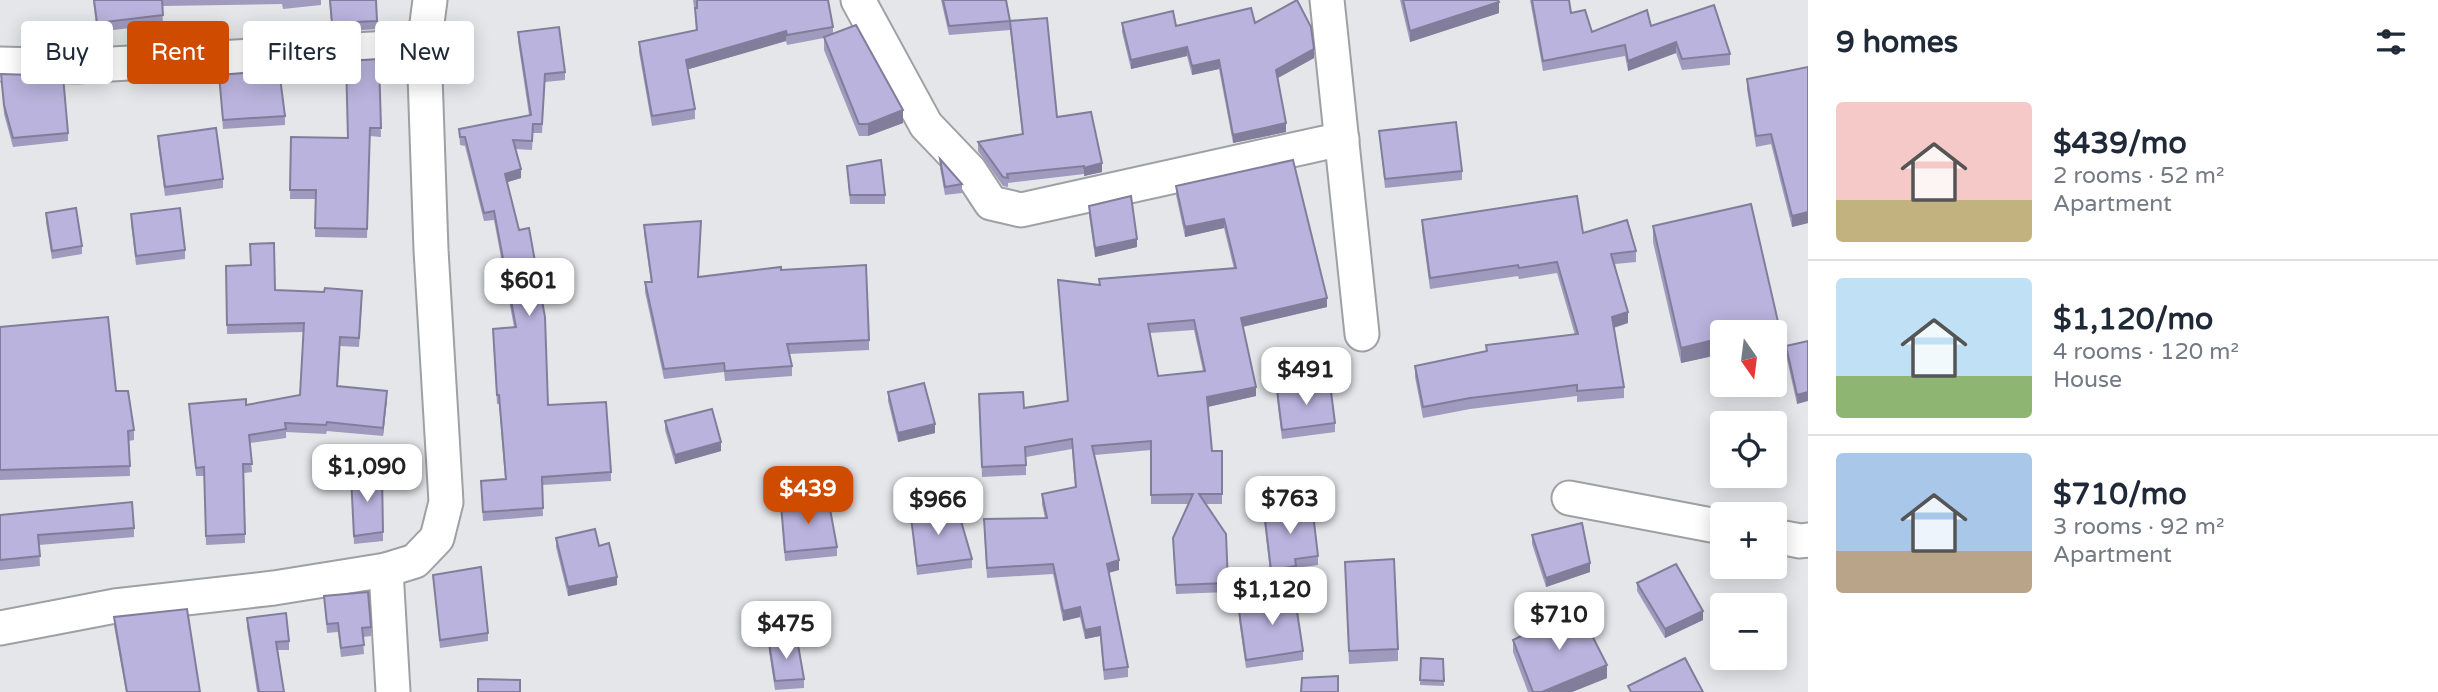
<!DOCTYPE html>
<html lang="en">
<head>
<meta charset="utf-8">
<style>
	:root { --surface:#fff; --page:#f6f6f7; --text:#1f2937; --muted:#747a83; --line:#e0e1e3; --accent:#cf4b00 }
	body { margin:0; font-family:"Varela Round",sans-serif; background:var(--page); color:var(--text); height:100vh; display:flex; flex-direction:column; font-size:26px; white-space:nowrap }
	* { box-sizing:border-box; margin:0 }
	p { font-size:23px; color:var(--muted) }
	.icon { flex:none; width:38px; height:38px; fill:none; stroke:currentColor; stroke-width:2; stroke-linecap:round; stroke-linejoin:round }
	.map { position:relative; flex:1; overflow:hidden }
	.details { display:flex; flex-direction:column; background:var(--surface); width:630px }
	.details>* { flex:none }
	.banner { position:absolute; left:21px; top:21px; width:665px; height:63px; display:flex; gap:14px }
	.needle { width:46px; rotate:166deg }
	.buttons { position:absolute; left:1710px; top:320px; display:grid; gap:14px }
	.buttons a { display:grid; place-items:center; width:77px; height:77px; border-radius:7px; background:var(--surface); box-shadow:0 4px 18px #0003; font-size:35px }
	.price { position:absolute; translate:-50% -60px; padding:0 16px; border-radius:14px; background:#fff; color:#222; font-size:23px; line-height:46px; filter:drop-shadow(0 2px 4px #0008) }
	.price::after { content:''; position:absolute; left:50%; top:42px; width:21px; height:16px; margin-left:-10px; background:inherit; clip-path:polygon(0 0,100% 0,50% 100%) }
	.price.active { background:var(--accent); color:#fff }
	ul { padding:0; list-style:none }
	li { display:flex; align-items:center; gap:21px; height:175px; padding:0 28px }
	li+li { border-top:2px solid var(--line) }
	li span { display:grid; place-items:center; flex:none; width:196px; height:140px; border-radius:7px; color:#555 }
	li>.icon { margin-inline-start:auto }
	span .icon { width:84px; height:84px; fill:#fffc; stroke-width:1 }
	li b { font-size:30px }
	h2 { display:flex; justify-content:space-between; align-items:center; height:84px; padding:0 28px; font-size:30px }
	.tag { padding:0 24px; border-radius:7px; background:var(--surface); box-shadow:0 4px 18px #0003; font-size:24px; line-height:63px }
	.tag.active { background:var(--accent); color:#fff }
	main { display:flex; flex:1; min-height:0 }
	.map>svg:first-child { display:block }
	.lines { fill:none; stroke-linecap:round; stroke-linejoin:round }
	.minor-casing { stroke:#9ea0a3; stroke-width:37 }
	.minor { stroke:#fff; stroke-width:33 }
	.wall { fill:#9f9abe; fill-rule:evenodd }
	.shaded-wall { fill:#827d9b }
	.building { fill:#b9b3dd; stroke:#827d9b; stroke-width:2; fill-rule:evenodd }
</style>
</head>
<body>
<main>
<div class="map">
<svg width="1808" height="692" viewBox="0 0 1808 692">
	<rect width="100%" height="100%" fill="#e5e6e9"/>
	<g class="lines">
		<!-- minor casing -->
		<g class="minor-casing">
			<g id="minor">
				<polyline points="858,0 926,125 970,171 991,203 1021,210 1342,139"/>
				<polyline points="1327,0 1362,334"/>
				<polyline points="0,64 77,66 424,46"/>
				<polyline points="1569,498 1722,527"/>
				<polyline points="1774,536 1800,541 1808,540"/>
				<polyline points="386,570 393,692"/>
				<polyline points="0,628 115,606 274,588 386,570 415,561 437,538 446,502 431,250 424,46 430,0"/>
			</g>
		</g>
		<!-- minor -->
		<use href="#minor" class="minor"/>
	</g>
	<!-- wall -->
	<g class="wall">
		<polygon points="93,0 321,0 321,5 283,9 282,4 162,6 163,24 97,32"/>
		<polygon points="329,0 376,0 377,29 332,32"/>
		<polygon points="693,0 828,0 833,27 833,34 903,123 868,136 859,136 824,50 824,38 787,45 786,41 688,69 695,109 695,119 652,126 639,52 639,42 696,31 695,8 697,8 697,7 694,7"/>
		<polygon points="941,0 1006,0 1010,21 1057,117 1102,172 1084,176 1084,174 1008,183 1008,187 1003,186 978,151 978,142 1022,134 1010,30 949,35"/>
		<polygon points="1400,0 1498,0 1499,13 1410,42"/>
		<polygon points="1530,0 1569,0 1571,13 1592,32 1651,26 1730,54 1730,65 1682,70 1676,53 1628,71 1625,56 1543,71"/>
		<polygon points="1122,23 1176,26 1255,23 1314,58 1278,78 1286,132 1233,143 1219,69 1192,75 1187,56 1131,69 1122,32"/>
		<polygon points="518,32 565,72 565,80 545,82 542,133 533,133 532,150 515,149 521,178 507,182 548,405 611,472 611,481 542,485 543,516 483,521 481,481 505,479 499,404 497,404 493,338 514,327 494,220 484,221 465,146 460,145 459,129 529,115 518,41"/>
		<polygon points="379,59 381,137 370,136 367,238 315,237 315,199 290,199 291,137 348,138"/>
		<polygon points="1808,67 1808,223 1792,227 1771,144 1756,147 1747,89 1747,79"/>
		<polygon points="1,74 68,133 68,141 13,147 4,114"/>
		<polygon points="219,75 285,116 285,125 223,129"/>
		<polygon points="1379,131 1462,171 1462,180 1385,188"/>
		<polygon points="158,136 223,179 223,188 165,196 158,144"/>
		<polygon points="940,159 962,184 962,193 945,195 940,168"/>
		<path d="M1293,160L1327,307L1243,327L1256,396L1208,407L1212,451H1222V504H1206L1226,534L1228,592L1176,594L1173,547L1189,504H1151V450L1095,455L1119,570L1109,573L1128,667V677L1104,680L1100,636L1085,639L1080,617L1063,621L1053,574L987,578L984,529L1045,518L1042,504V494L1075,487L1072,449L1026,457V475L982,477L979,404L1024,408L1068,401L1058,280L1099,285V279L1234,269L1224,228L1185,237L1176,195V186ZM1194,330L1203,371L1158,376L1150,333Z"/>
		<polygon points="847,166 885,195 885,204 850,204"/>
		<polygon points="1089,206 1137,247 1095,257 1089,215"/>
		<polygon points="46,213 82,246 82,254 52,259 46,222"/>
		<polygon points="131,214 185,250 185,259 136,265 131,223"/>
		<polygon points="1422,220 1583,233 1636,251 1636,262 1615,264 1628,323 1614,328 1624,387 1624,398 1577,402 1577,396 1470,409 1423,418 1415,377 1415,366 1486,351 1486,345 1575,335 1557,273 1519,279 1518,276 1430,289 1422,230"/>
		<polygon points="644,225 699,277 781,270 869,340 869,350 789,354 792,366 792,376 725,381 724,372 664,379 645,292 645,282 651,282 644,234"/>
		<polygon points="1653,226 1779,341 1722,332 1722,354 1681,363 1653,242"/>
		<polygon points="226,266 275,290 362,299 359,347 340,346 338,386 387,399 383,436 327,431 326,434 286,432 286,438 250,443 252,472 244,473 245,543 206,545 204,476 196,476 189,404 246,405 300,395 303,332 227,334"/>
		<polygon points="0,327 116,391 134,430 134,440 129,441 130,476 0,480"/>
		<polygon points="1808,341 1797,404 1786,355 1786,346"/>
		<polygon points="1277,390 1335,423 1335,432 1282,439 1277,399"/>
		<polygon points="888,392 935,433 898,442 888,401"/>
		<polygon points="665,421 721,451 675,464 665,430"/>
		<polygon points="382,475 383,541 354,544 351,476"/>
		<polygon points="781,505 837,547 837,556 785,561"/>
		<polygon points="910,509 951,521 972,559 972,568 917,575"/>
		<polygon points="1264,511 1318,556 1318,565 1296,568 1296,575 1271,579 1264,520"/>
		<polygon points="0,515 134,528 134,537 39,545 40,566 0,570"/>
		<polygon points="1532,535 1590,572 1546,587 1532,544"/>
		<polygon points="556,538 599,546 617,585 568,596 556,547"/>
		<polygon points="1345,562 1398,649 1398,661 1349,664"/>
		<polygon points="433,575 488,633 488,641 440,648"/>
		<polygon points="1637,583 1703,620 1665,638 1637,591"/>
		<polygon points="1273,588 1303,651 1303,660 1246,668 1239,620 1239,611 1275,609"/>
		<polygon points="324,596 371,627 371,636 363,637 364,654 341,657 338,632 327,633"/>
		<polygon points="114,617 200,692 126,692 114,626"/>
		<polygon points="247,618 289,641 289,650 278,650 284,692 257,692 247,627"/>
		<polygon points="1513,640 1607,678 1572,692 1528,692 1513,652"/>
		<polygon points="769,643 804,679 804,688 775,690 769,651"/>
		<polygon points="1421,658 1443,659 1444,686 1420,685"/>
	</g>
	<!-- shaded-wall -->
	<g class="shaded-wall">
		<polygon points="1499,2 1499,13 1410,42 1410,31"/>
		<polygon points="786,31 786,41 686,70 686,60"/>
		<polygon points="1676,42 1676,53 1628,71 1628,61"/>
		<polygon points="1187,47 1187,56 1131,69 1131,60"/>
		<polygon points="1314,49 1314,58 1276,79 1276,70"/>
		<polygon points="1219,60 1219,69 1192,75 1192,66"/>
		<polygon points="903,110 903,123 868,136 868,124"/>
		<polygon points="1286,123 1286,132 1233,143 1233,135"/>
		<polygon points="1102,163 1102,172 1084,176 1084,168"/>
		<polygon points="521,169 521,178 505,183 505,174"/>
		<polygon points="1808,212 1808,223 1792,227 1792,216"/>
		<polygon points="1224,219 1224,228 1185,237 1185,227"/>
		<polygon points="1137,239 1137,247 1095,257 1095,248"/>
		<polygon points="1327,298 1327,307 1241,327 1241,318"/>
		<polygon points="1628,312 1628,323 1612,328 1612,317"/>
		<polygon points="1779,326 1779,341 1774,342 1774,332 1749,332"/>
		<polygon points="1722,338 1722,354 1681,363 1681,348"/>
		<polygon points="1256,387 1256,396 1207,407 1207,397"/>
		<polygon points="387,391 387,399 383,436 383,428"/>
		<polygon points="1808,392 1808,401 1797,404 1797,395"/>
		<polygon points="935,424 935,433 898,442 898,433"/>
		<polygon points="721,442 721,451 675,464 675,455"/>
		<polygon points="1119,560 1119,570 1107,573 1107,564"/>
		<polygon points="1590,563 1590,572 1546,587 1546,578"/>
		<polygon points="617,577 617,585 568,596 568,587"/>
		<polygon points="1080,607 1080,617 1063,621 1063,611"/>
		<polygon points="1703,611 1703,620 1665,638 1665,629"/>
		<polygon points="1100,627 1100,636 1085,639 1085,630"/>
		<polygon points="1607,665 1607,678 1572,692 1542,692"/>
	</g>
	<!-- building -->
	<g class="building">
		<polygon points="94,0 162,0 163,15 97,23"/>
		<polygon points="330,0 376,0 377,21 332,23"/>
		<polygon points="697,0 828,0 833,27 787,35 786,31 686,60 695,109 652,116 639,42 697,30 695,8 697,8"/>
		<polygon points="943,0 1006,0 1010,21 949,26"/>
		<polygon points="1297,0 1311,27 1314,49 1276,70 1286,123 1233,135 1219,60 1192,66 1187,47 1131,60 1122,23 1173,11 1176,26 1251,8 1255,23"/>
		<polygon points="1403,0 1498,0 1499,2 1410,31"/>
		<polygon points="1532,0 1569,0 1571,13 1585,10 1592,32 1647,10 1651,26 1714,5 1730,54 1682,59 1676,42 1628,61 1625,45 1543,61"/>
		<polygon points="1047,18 1057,117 1091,112 1102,163 1084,168 1084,166 1007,174 1008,178 1003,177 978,142 1023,134 1010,21"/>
		<polygon points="856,25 903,110 868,124 859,124 824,37"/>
		<polygon points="559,27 565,72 545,74 542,124 533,124 532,141 513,140 521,169 505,174 519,230 529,228 545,317 548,405 606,402 611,472 542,477 543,508 483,512 481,481 506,479 499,395 497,395 493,329 516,327 494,211 484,213 465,137 460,137 459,129 531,115 518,32"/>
		<polygon points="379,59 381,128 370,128 367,229 315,228 316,190 290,190 291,137 348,138 346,61"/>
		<polygon points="1808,67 1808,212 1792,216 1771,134 1756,136 1747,79"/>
		<polygon points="279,70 285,116 223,120 219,75"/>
		<polygon points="1,74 63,76 68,133 13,138 4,105"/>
		<polygon points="1456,122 1462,171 1385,179 1379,131"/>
		<polygon points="216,128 223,179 165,187 158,136"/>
		<polygon points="940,159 962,184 945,187"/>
		<polygon points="881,160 885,195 850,195 847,166"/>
		<path d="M1293,160L1327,298L1241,318L1256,387L1207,397L1212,451H1222V494H1199L1226,534L1228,583L1176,585L1173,538L1193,494L1151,495V441L1092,446L1119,560L1107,564L1128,667L1104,670L1100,627L1085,630L1080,607L1063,611L1053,564L987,568L984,519L1047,518L1042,494L1076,487L1072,439L1025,447L1026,465L982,467L979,394L1023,392L1024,408L1068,401L1058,280L1100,285L1099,279L1236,268L1224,219L1185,227L1176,186ZM1194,320L1205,371L1158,376L1148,324Z"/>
		<polygon points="1131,196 1137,239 1095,248 1089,206"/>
		<polygon points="1577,196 1583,233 1627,220 1636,251 1611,254 1628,312 1612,317 1624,387 1577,391 1577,385 1470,398 1423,407 1415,366 1487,351 1486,345 1578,334 1557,262 1519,268 1518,265 1430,278 1422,220"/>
		<polygon points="1751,204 1779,326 1749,332 1722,332 1722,338 1681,348 1653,226"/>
		<polygon points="76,208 82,246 52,251 46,213"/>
		<polygon points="180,208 185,250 136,256 131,214"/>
		<polygon points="701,221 698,277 781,267 781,270 866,265 869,340 787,344 792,366 725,371 724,363 664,369 645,282 652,282 644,225"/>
		<polygon points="274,243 275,290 324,292 325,288 362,291 359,338 340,337 337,386 387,391 383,428 327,422 326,425 285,423 286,429 249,435 252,464 243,464 245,534 206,536 204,467 196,468 189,404 246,399 246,405 300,395 304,323 227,325 226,266 251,265 250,244"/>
		<polygon points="108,317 116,391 128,391 134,430 128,431 130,466 0,470 0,327"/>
		<polygon points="1808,341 1808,392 1797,395 1786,346"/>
		<polygon points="924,383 935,424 898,433 888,392"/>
		<polygon points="1330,384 1335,423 1282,430 1277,390"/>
		<polygon points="712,409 721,442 675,455 665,421"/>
		<polygon points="382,475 383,532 354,536 351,476"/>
		<polygon points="828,498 837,547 785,552 781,505"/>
		<polygon points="132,502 134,528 38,535 40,556 0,560 0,515"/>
		<polygon points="1312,505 1318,556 1295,559 1296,566 1271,570 1264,511"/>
		<polygon points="948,507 951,521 961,521 972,559 917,566 910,509"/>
		<polygon points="1582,523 1590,563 1546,578 1532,535"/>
		<polygon points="595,529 599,546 609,543 617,577 568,587 556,538"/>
		<polygon points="1394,559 1398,649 1349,651 1345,562"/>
		<polygon points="1676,564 1703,611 1665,629 1637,583"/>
		<polygon points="481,567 488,633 440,640 433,575"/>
		<polygon points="1293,585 1303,651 1246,660 1239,611 1273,606 1276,611 1273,588"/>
		<polygon points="368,592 371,627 362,628 364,645 341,648 338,623 327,624 324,596"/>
		<polygon points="1578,608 1607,665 1542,692 1533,692 1513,640"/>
		<polygon points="187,609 200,692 127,692 114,617"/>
		<polygon points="286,613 289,641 276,642 284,692 259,692 247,618"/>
		<polygon points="797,639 804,679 775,681 769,643"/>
		<polygon points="1421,658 1443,659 1444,681 1420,680"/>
		<polygon points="1685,658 1703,692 1631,692 1628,686"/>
		<polygon points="1338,676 1338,692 1301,692 1302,678"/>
		<polygon points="478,679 520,680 520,692 478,692"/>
	</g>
</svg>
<div class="buttons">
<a><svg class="needle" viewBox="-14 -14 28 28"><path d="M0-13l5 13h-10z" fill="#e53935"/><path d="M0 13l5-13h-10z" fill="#747a83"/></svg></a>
<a><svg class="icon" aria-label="locate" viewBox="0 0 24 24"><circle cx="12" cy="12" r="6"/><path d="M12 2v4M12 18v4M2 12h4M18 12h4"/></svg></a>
<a>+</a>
<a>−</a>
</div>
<b class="price" style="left:529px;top:318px">$601</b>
<b class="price" style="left:1306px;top:407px">$491</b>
<b class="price" style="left:367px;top:504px">$1,090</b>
<b class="price active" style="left:808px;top:526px">$439</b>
<b class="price" style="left:1290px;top:536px">$763</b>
<b class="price" style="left:938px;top:537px">$966</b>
<b class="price" style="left:1272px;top:627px">$1,120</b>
<b class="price" style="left:1559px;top:652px">$710</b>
<b class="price" style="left:786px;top:661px">$475</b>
<div class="banner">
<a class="tag">Buy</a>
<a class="tag active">Rent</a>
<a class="tag">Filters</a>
<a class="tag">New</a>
</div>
</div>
<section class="details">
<h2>9 homes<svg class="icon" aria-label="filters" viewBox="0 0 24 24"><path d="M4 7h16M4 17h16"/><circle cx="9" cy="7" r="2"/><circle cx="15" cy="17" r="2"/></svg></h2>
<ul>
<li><span style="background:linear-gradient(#f6c9c9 70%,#c2b280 0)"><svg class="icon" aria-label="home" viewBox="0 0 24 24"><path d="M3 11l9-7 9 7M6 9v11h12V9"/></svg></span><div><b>$439/mo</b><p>2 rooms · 52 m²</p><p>Apartment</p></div></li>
<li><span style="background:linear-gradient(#bfe0f5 70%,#8fb573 0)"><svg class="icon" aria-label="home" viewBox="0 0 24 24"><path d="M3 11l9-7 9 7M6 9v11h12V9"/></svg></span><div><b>$1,120/mo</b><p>4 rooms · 120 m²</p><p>House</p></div></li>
<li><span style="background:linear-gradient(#a9c7e8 70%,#b9a48a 0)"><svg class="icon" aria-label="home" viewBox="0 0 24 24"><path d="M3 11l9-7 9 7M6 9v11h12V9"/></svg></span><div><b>$710/mo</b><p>3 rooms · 92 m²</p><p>Apartment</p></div></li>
</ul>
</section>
</main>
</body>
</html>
